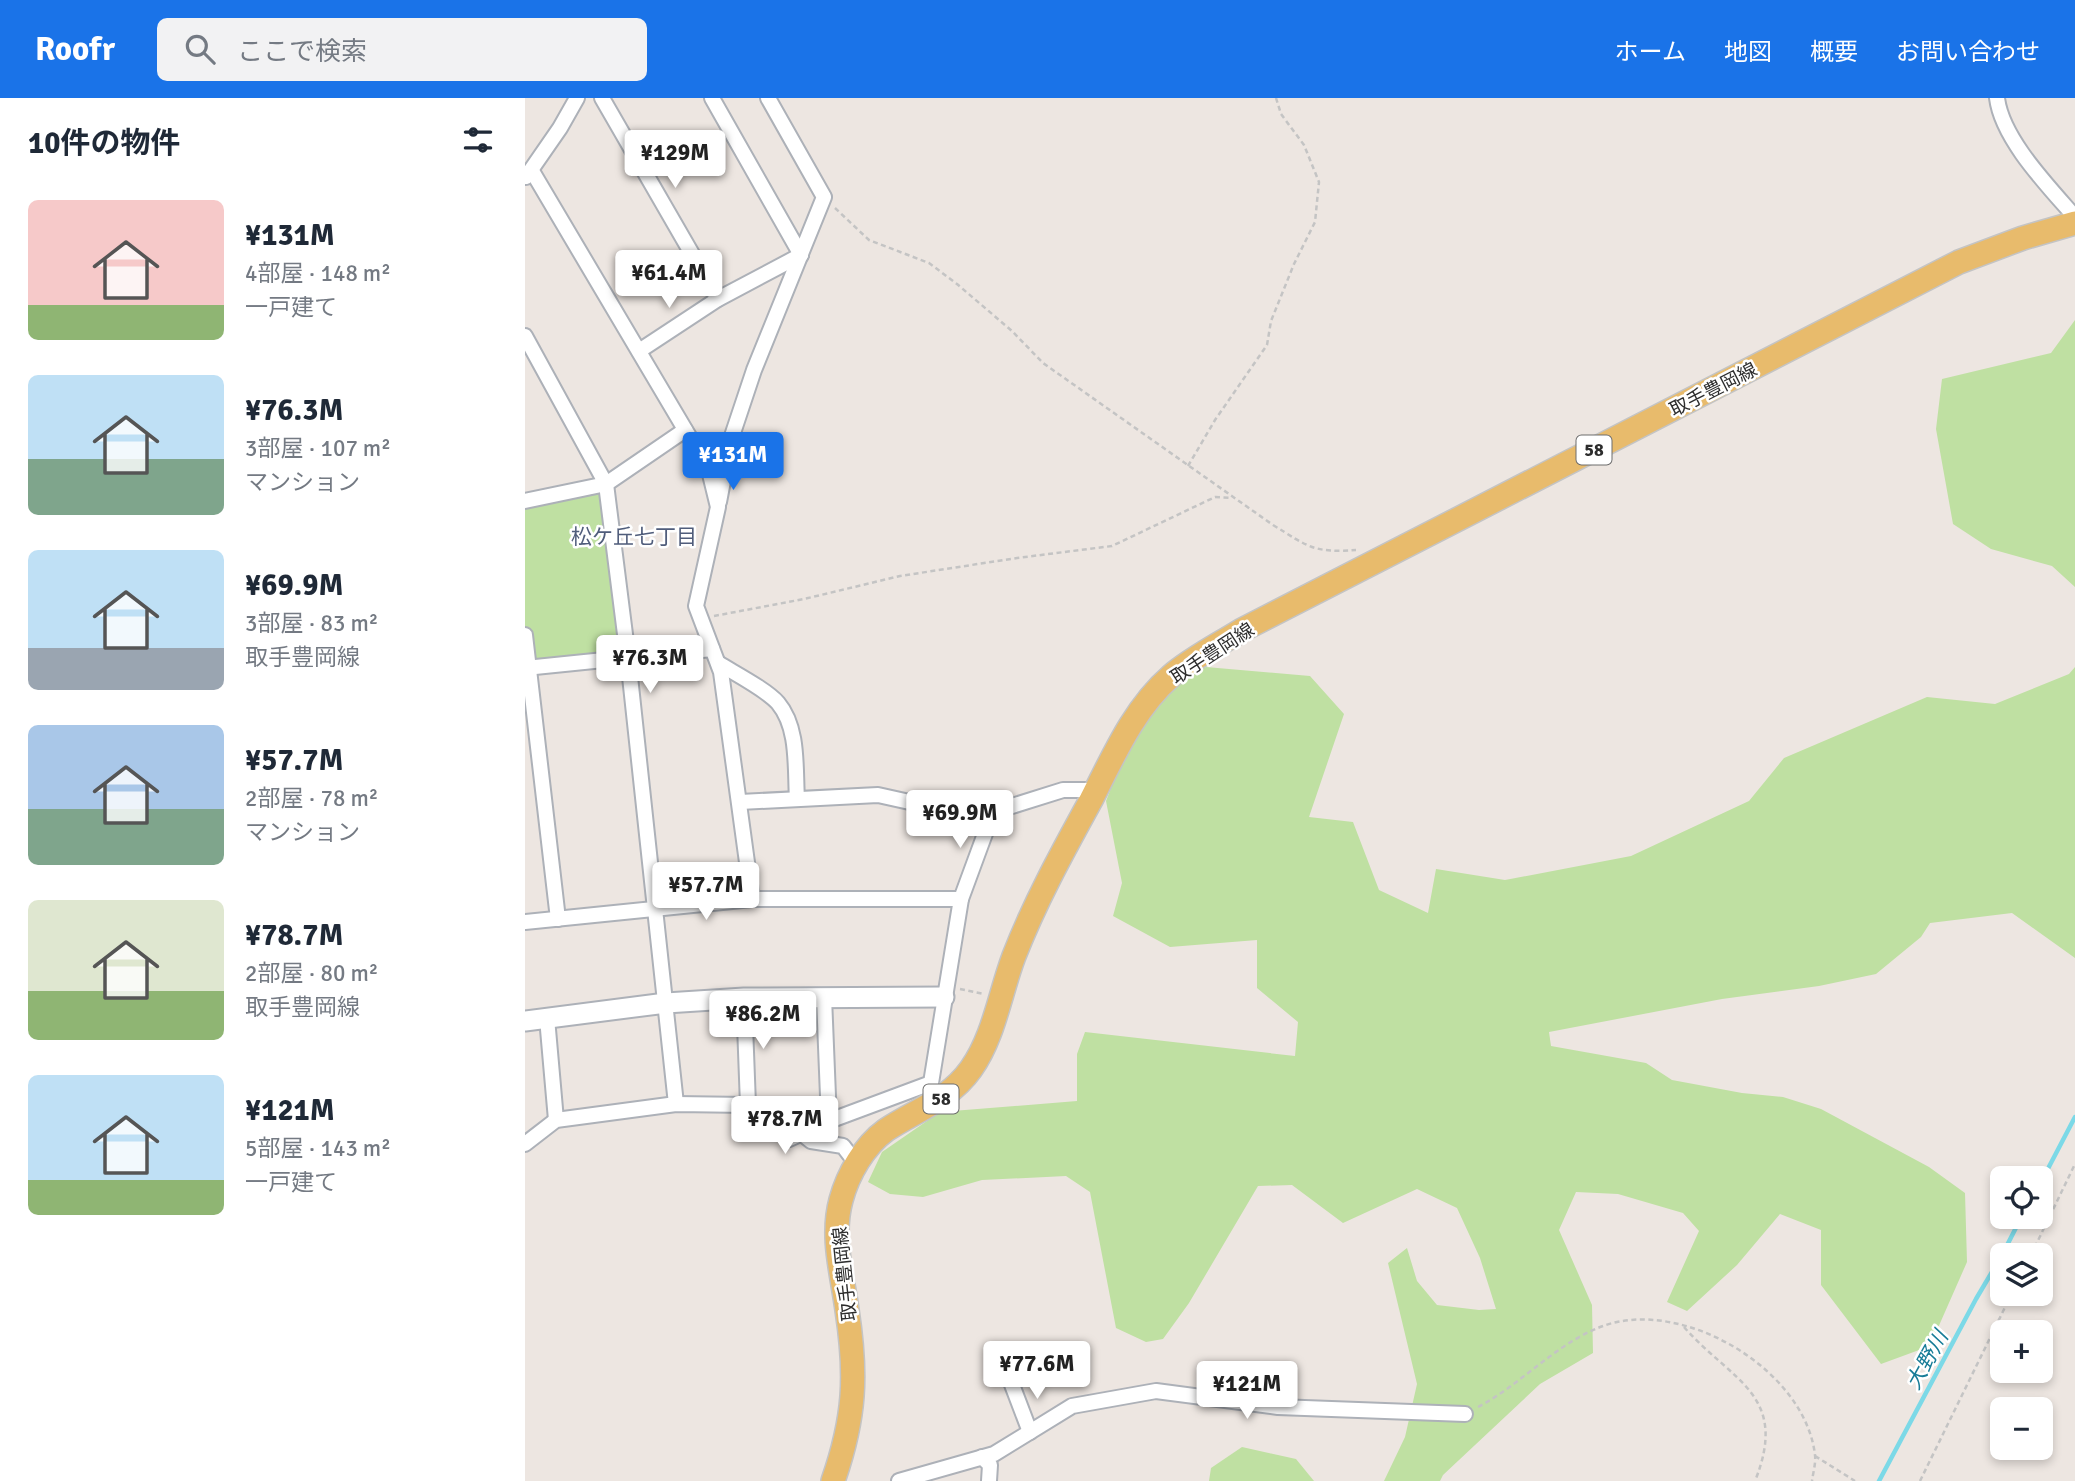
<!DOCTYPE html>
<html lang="ja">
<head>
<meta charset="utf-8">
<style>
	:root { --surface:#fff; --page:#f2f2f3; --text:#1f2937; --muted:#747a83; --accent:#1a73e8 }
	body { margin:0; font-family:Signika,"Noto Sans JP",sans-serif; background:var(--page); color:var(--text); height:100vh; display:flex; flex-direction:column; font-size:26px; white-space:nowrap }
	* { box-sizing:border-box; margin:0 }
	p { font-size:23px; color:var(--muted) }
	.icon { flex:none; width:38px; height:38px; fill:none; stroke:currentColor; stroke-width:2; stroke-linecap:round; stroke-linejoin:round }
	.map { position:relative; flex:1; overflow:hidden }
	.details { display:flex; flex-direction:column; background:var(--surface); width:525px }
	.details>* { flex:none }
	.fabs { position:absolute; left:1465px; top:1068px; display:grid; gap:14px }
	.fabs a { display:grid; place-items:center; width:63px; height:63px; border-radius:10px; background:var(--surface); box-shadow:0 4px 10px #0003; font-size:35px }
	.price { position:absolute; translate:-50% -60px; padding:0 16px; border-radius:7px; background:#fff; color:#222; font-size:23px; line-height:46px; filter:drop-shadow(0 2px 4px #0008) }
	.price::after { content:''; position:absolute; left:50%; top:42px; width:21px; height:16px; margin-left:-10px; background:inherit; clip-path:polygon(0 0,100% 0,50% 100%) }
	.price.active { background:var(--accent); color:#fff }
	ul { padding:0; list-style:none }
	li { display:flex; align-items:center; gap:21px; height:175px; padding:0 28px }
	li span { display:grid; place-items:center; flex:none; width:196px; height:140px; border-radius:10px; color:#555 }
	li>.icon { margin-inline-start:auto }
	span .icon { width:84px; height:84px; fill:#fffc; stroke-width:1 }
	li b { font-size:30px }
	h2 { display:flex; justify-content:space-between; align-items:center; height:84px; padding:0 28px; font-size:30px }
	header { display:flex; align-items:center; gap:42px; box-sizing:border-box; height:98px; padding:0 35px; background:var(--accent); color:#fff }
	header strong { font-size:33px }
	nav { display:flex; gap:38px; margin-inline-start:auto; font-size:24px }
	.search { width:490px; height:63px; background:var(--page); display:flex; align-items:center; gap:18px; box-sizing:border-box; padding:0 24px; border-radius:10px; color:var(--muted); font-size:26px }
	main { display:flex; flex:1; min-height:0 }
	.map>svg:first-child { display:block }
	.green { fill:#bfe0a2 }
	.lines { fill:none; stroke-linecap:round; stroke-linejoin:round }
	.stream { stroke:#7cd9e7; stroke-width:4.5 }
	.street-casing { stroke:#adb1b8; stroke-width:18 }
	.secondary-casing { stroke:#adb1b8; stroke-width:23 }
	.primary-casing { stroke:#c4c4c4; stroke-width:26 }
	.path { stroke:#c4c4c4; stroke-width:2.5; stroke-dasharray:5 3.5; stroke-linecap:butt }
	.street { stroke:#fff; stroke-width:14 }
	.secondary { stroke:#fff; stroke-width:19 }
	.primary { stroke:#e8bb6c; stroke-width:23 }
	.labels { text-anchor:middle; stroke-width:5; stroke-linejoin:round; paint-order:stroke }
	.shield { fill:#fff; stroke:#6c6c6c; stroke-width:2 }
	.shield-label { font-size:18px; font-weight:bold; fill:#2d2d2d }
	.street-label { font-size:19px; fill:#2d2d2d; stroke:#fff }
	.neighbourhood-label { font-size:21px; fill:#505d7b; stroke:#fff }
	.water-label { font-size:21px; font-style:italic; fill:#177c97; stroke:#fff }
</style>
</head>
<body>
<header>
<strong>Roofr</strong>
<div class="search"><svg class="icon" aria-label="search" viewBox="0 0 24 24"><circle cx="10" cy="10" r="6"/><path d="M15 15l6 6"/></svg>ここで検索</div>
<nav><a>ホーム</a><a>地図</a><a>概要</a><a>お問い合わせ</a></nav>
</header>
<main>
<section class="details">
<h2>10件の物件<svg class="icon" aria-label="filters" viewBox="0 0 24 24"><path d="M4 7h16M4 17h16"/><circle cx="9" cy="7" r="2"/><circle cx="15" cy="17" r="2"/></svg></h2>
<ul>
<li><span style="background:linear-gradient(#f6c9c9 75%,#8fb573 0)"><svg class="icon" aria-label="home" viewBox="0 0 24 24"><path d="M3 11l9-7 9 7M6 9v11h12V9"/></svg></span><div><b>¥131M</b><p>4部屋 · 148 m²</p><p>一戸建て</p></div></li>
<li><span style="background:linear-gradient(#bfe0f5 60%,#7fa58c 0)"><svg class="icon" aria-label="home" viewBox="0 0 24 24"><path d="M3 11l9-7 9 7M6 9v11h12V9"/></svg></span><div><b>¥76.3M</b><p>3部屋 · 107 m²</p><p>マンション</p></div></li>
<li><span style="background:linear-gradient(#bfe0f5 70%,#9aa5b1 0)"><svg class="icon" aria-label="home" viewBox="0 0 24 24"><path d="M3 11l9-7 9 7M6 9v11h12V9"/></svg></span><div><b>¥69.9M</b><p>3部屋 · 83 m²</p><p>取手豊岡線</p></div></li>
<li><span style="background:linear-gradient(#a9c7e8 60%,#7fa58c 0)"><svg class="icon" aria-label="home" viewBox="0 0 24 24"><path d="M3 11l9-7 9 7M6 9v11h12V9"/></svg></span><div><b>¥57.7M</b><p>2部屋 · 78 m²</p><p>マンション</p></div></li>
<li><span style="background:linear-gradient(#dfe7d0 65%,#8fb573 0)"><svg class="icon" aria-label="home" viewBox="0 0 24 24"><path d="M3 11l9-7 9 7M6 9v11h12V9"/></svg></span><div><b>¥78.7M</b><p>2部屋 · 80 m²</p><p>取手豊岡線</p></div></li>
<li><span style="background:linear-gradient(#bfe0f5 75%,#8fb573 0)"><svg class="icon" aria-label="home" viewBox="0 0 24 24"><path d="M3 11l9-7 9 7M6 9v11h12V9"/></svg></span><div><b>¥121M</b><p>5部屋 · 143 m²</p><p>一戸建て</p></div></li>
</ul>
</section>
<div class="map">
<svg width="1550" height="1383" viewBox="0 0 1550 1383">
	<rect width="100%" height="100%" fill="#ede6e1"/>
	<!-- green -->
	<g class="green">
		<polygon points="1550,222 1550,489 1527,468 1466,451 1428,426 1411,331 1417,281 1526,255"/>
		<polygon points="81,386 103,560 4,570 0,537 0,404"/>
		<polygon points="681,569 785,578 819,616 784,719 828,724 854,792 903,815 911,771 980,782 1106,758 1224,703 1259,660 1402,599 1470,606 1544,576 1550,569 1550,860 1487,815 1405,825 1396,839 1351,876 1294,888 1197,901 1024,934 1026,948 1121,965 1147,982 1217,995 1258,999 1296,1011 1404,1069 1440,1095 1442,1164 1405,1248 1356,1266 1296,1187 1296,1132 1255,1116 1212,1167 1162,1213 1142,1204 1174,1133 1158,1115 1093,1096 1051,1094 1034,1132 1067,1207 1068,1255 1015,1286 918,1377 915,1383 859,1383 880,1339 892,1286 863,1165 882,1150 892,1183 912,1207 954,1212 971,1211 955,1160 932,1110 892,1091 818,1125 767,1087 733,1088 664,1205 638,1241 621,1244 591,1230 565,1094 541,1078 457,1082 398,1099 365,1096 343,1084 357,1054 415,1014 552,1003 552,956 560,934 770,958 773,924 732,890 732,842 645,849 588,818 597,785 581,703 600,654 631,606 654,581"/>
		<polygon points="717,1349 771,1361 789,1383 684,1383 686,1370"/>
	</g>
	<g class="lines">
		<!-- stream -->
		<g class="stream">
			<polyline points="1516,1084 1550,1019"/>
			<polyline points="1477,1157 1497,1118"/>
			<polyline points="1354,1383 1451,1201 1477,1157"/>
		</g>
		<!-- street casing -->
		<g class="street-casing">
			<g id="street">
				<polyline points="77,0 193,201"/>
				<polyline points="187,0 276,157"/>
				<path d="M1472,0C1477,41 1523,88 1550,119"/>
				<polyline points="1,79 35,30 52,0"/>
				<polyline points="0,238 81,386 103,560 151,1006"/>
				<polyline points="114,253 193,201 276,157"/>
				<polyline points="0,403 81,386 160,332"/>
				<polyline points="194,404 206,341 229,272 299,99 243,0"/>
				<polyline points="0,537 33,821"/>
				<path d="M193,565C209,575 242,592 253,605C274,630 270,670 272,701"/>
				<polyline points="0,570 187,551"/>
				<polyline points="215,704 353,697 416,711 468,714 538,692 571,692"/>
				<polyline points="436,801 468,714"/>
				<polyline points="0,824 227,801"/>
				<polyline points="299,899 304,1023"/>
				<polyline points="219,900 223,1007"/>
				<polyline points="22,920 31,1022"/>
				<polyline points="276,1035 286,1043 318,1048 331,1065"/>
				<polyline points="0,1046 31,1022 151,1006 223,1007 264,1041 304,1023 406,985 436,801 227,801 196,574 171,508 193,409 184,372 7,73"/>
				<polyline points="486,1284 505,1334"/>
				<polyline points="457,1359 465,1367 464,1383"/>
				<polyline points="374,1383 469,1356 547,1308 631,1293 753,1309 940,1316"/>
			</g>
		</g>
		<!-- secondary casing -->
		<g class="secondary-casing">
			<polyline id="secondary" points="0,923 141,905 219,900 419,899"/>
		</g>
		<!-- primary casing -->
		<g class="primary-casing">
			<path id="primary" d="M308,1383C330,1320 332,1277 322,1212C317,1175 306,1139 316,1102C323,1076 339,1048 361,1032C391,1012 424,1002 446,971C469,939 475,895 489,858C510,804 538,753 566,702C588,659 609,610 646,578C667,560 693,547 717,532L1434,164L1498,140L1550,125"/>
		</g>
		<!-- path -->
		<g class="path">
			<path d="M310,110L344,142L404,165L432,186L487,233L518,265L748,427C784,449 788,455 831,452"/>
			<polyline points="663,368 690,322 742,247 746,223 769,166 790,124 794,84 779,47 756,16 751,0"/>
			<polyline points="189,518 279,501 375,478 492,460 587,448 690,399 707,400"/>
			<polyline points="435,891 459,896"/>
			<polyline points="1506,1157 1550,1066"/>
			<path d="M1159,1229C1206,1283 1265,1296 1230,1383"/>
			<path d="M953,1309C997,1286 1031,1245 1078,1228C1157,1199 1280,1271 1290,1357C1291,1365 1288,1375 1287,1383"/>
			<polyline points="1290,1358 1330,1383"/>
			<polyline points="1395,1383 1487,1195"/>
		</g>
		<!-- street -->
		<use href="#street" class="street"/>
		<!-- secondary -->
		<use href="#secondary" class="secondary"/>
		<!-- primary -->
		<use href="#primary" class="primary"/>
	</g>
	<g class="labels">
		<!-- shield labels -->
		<g class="shield">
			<rect x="1051.5" y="337.5" width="35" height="29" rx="5"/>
			<rect x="398.5" y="986.5" width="35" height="29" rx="5"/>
		</g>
		<g class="shield-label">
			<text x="1069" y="358">58</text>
			<text x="416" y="1007">58</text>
		</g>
		<!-- street labels -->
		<g class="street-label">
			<text transform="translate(1188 291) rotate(-27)" y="7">取手豊岡線</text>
			<text transform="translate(687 555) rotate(-33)" y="7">取手豊岡線</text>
			<text transform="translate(319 1176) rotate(-96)" y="7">取手豊岡線</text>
		</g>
		<!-- neighbourhood labels -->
		<g class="neighbourhood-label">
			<text x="109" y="446">松ケ丘七丁目</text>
		</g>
		<!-- water labels -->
		<g class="water-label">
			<text transform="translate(1402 1262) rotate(-61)" y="7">大野川</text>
		</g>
	</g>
</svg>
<div class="fabs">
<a><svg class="icon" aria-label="locate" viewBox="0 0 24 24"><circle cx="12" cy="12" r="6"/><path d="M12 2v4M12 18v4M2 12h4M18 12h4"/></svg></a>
<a><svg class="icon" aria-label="layers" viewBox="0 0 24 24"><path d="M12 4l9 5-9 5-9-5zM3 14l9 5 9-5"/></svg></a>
<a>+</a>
<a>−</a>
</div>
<b class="price" style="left:150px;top:92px">¥129M</b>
<b class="price" style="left:144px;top:212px">¥61.4M</b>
<b class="price active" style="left:208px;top:394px">¥131M</b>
<b class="price" style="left:125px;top:597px">¥76.3M</b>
<b class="price" style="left:435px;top:752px">¥69.9M</b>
<b class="price" style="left:181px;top:824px">¥57.7M</b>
<b class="price" style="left:238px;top:953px">¥86.2M</b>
<b class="price" style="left:260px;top:1058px">¥78.7M</b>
<b class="price" style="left:512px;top:1303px">¥77.6M</b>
<b class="price" style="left:722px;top:1323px">¥121M</b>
</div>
</main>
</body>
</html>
